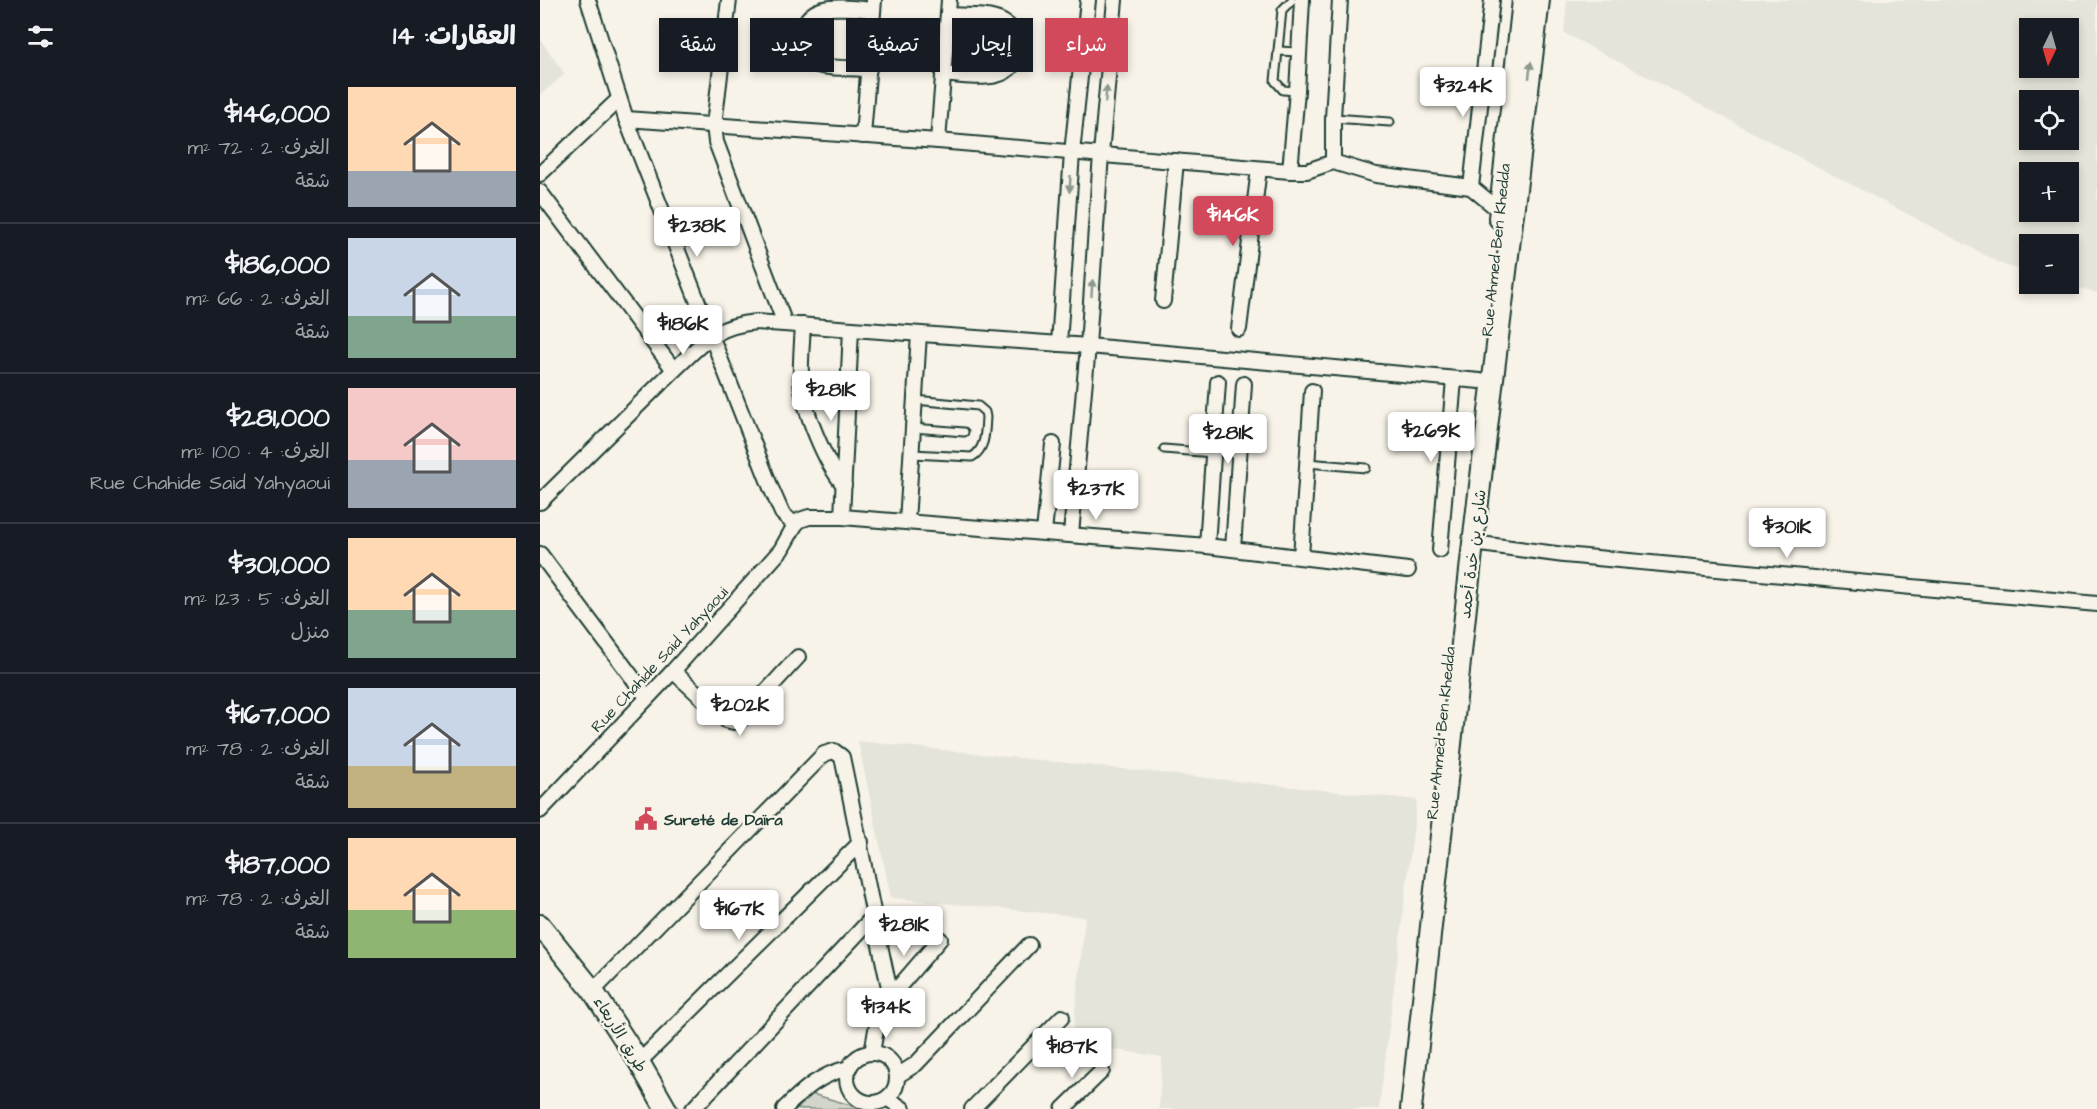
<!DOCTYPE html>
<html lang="ar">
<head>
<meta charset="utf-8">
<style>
	:root { --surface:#171b24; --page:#242831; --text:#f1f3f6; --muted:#9ea1a6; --line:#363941; --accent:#d1495b }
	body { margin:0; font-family:"Architects Daughter","Playpen Sans Arabic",sans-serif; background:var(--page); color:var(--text); direction:rtl; height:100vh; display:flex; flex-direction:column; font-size:22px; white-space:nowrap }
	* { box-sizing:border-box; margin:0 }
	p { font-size:20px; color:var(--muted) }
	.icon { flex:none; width:33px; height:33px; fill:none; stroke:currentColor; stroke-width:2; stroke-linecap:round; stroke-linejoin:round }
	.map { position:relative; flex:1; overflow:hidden; direction:ltr }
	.sheet { display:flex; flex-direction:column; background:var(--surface); width:540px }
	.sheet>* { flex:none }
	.top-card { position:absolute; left:18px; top:18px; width:570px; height:54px; direction:rtl; display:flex; gap:12px }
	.needle { width:39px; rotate:185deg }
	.tools { position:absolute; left:1479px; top:18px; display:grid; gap:12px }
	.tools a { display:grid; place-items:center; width:60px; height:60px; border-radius:0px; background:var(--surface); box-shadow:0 3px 9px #0003; font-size:30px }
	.price { position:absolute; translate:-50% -51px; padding:0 14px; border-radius:6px; background:#fff; color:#222; font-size:20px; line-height:39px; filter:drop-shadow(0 2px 3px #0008) }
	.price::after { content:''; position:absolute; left:50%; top:36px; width:18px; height:14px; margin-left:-9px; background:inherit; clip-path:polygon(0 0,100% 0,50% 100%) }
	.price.active { background:var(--accent); color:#fff }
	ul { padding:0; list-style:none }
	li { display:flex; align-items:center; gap:18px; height:150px; padding:0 24px }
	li+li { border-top:2px solid var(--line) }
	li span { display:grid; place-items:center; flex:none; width:168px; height:120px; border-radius:0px; color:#555 }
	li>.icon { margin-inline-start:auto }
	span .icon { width:72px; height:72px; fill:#fffc; stroke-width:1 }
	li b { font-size:26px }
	h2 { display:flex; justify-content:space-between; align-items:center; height:72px; padding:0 24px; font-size:26px }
	.chip { padding:0 21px; border-radius:0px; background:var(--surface); box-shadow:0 3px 9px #0003; font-size:21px; line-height:54px }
	.chip.active { background:var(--accent); color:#fff }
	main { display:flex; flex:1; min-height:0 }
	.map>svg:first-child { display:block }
	.built { fill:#e5e4d9; fill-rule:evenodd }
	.green { fill:#d3d5ca; stroke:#79897f; stroke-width:1.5 }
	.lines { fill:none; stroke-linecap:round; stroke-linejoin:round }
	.service-casing { stroke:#1f3d34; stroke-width:11 }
	.minor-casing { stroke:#1f3d34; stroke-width:18 }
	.secondary-casing { stroke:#1f3d34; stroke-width:24 }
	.service { stroke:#f7f3e8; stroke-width:7 }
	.minor { stroke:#f7f3e8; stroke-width:14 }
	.secondary { stroke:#f7f3e8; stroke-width:20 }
	.oneway { fill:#8b988e }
	.labels { text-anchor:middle; stroke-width:5; stroke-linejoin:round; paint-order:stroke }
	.street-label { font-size:16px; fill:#1f3d34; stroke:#f7f3e8 }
	.poi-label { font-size:16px; font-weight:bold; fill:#1f3d34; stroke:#f7f3e8; text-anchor:start }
</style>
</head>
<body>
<main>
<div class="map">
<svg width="1557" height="1109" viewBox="0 0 1557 1109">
	<rect width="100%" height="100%" fill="#f7f3e8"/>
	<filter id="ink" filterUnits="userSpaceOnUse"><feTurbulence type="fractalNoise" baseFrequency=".0167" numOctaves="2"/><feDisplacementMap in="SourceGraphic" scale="12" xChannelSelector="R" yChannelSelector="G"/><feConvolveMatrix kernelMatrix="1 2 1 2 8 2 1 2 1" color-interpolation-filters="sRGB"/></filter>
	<g filter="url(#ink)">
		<!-- built -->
		<g class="built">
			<path d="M1027,0H1557V293L1526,284H1528V244H1490L1489,272L1464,265L1024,33ZM1528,28V68H1490V28ZM1528,100V140H1490V100ZM1490,172H1528V212H1490Z"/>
			<polygon points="0,39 25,74 0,95"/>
			<polygon points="318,741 877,800 839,1109 619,1109 622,1057 532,1043 545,917 351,898"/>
		</g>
		<!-- green -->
		<polygon class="green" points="272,1094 325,1109 257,1109"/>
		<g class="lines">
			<!-- service casing -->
			<g class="service-casing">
				<g id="service">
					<polyline points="752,0 742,10 735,81 743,90 757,91"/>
					<polyline points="738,51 759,52"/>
					<polyline points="793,118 850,122"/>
					<polyline points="373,428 424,432"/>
					<polyline points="624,449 673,453"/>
					<path d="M372,454L432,457C446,449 445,431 446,417L445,412L438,406L375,400"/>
					<polyline points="767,463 826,468"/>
				</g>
			</g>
			<!-- minor casing -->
			<g class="minor-casing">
				<g id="minor">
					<polyline points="48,0 86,119 231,488 242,513 255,525"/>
					<polyline points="189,0 174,125 176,142 245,324"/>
					<polyline points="952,0 931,187 960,211"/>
					<path d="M329,69C314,68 280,69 269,62C260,56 259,46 261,37C266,0 300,7 333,10"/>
					<path d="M403,74C429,76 480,87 477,45C476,36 472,27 463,22C448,14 424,16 408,15"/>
					<polyline points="86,119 398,141 750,171 767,171 793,162 836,175 931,187"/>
					<polyline points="323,136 334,0"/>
					<polyline points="398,141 409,0"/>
					<polyline points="793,162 793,118 800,0"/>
					<polyline points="750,171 757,91 762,0"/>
					<polyline points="0,174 79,99"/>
					<polyline points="0,192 134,370 0,502"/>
					<polyline points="623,301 636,161"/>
					<path d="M263,325C262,344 260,363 261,382C263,409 286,465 304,485"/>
					<polyline points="699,329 719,169"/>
					<polyline points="519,344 532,153 548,0"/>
					<path d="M134,370C163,343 174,326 216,322L548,346L940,381"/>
					<polyline points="302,517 311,329"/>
					<polyline points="367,522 379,334"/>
					<polyline points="504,532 513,444"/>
					<polyline points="531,534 548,346 561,154 575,0"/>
					<polyline points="933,543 1024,555 1557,604"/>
					<polyline points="667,546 678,382"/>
					<polyline points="693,549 704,384"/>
					<polyline points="900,550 914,379"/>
					<polyline points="0,554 107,697"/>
					<polyline points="761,557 772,391"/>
					<polyline points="133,671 186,720 194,722 201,719 258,657"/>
					<polyline points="0,811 133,671 241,550 255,525 260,520 269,517 302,517 667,546 868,570"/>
					<path d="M53,991L284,754L294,751L302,757C319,837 333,917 351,996L337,1024L332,1053"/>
					<polyline points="351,996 400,939"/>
					<circle cx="332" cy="1078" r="25"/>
					<polyline points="99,1062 321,842"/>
					<polyline points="357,1076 376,1064 489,945"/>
					<polyline points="347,1098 363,1109"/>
					<polyline points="153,1109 333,917"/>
					<path d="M244,1109C264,1089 281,1074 309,1068"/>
					<polyline points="432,1109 522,1017"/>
					<polyline points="523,1109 562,1071"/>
				</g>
			</g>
			<!-- secondary casing -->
			<g class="secondary-casing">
				<g id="secondary">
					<polyline points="959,218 983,0"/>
					<polyline points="0,925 53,991 99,1062 126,1109"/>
					<polyline points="871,1109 933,543 999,0"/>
				</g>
			</g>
			<!-- service -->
			<use href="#service" class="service"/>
			<!-- minor -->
			<use href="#minor" class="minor"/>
			<!-- secondary -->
			<use href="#secondary" class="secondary"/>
		</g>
		<!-- one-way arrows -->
		<defs><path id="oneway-solid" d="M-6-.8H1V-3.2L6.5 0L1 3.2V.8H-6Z" transform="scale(1.5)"/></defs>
		<g class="oneway">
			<use href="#oneway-solid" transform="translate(990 70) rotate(-83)"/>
			<use href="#oneway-solid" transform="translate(566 94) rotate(-85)"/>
			<use href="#oneway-solid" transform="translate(530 184) rotate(94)"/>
			<use href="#oneway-solid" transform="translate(552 288) rotate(-86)"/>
		</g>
	</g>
	<!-- icons -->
	<defs>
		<g id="civic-bare" transform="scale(1.8)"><path d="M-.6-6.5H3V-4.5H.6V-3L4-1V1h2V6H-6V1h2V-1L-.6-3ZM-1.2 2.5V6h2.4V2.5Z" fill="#d1495b" stroke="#f7f3e8" stroke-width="2.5" paint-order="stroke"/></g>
	</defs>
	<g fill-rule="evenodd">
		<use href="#civic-bare" x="106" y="819"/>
	</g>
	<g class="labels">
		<!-- street labels -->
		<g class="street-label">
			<text transform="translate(955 250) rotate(-84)" y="6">Rue Ahmed Ben Khedda</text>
			<text transform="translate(932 554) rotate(-83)" y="6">شارع بن خدة أحمد</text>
			<text transform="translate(119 659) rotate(-47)" y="6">Rue Chahide Said Yahyaoui</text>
			<text transform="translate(900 733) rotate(-84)" y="6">Rue Ahmed Ben Khedda</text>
			<text transform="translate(81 1034) rotate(58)" y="6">طريق الأربعاء</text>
		</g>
		<!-- poi labels -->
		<g class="poi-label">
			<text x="124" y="825">Sureté de Daïra</text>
		</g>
	</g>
</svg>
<div class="tools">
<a><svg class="needle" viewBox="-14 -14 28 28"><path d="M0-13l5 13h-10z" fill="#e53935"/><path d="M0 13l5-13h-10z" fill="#9ea1a6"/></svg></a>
<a><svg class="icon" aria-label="locate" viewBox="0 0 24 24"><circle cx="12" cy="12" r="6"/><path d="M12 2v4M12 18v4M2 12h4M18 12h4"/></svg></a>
<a>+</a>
<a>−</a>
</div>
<b class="price" style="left:923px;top:118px">$324K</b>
<b class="price active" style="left:693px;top:247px">$146K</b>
<b class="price" style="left:157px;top:258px">$238K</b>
<b class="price" style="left:143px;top:356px">$186K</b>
<b class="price" style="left:291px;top:422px">$281K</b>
<b class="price" style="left:891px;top:463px">$269K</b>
<b class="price" style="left:688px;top:465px">$281K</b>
<b class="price" style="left:556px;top:521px">$237K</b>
<b class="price" style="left:1247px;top:559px">$301K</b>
<b class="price" style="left:200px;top:737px">$202K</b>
<b class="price" style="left:199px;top:941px">$167K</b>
<b class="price" style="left:364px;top:957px">$281K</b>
<b class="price" style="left:346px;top:1039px">$134K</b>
<b class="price" style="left:532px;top:1079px">$187K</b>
<div class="top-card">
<a class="chip active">شراء</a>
<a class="chip">إيجار</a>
<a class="chip">تصفية</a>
<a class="chip">جديد</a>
<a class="chip">شقة</a>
</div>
</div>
<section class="sheet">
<h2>العقارات: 14<svg class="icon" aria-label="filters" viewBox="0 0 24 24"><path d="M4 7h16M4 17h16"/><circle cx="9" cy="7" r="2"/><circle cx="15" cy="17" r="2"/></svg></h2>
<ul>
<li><span style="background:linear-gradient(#ffd9b3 70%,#9aa5b1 0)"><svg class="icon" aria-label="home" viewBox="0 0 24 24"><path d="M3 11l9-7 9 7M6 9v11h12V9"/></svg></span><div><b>$146,000</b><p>الغرف: 2 · 72 m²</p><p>شقة</p></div></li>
<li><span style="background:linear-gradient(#c9d6e8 65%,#7fa58c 0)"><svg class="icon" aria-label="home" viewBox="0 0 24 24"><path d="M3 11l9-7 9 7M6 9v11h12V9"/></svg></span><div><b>$186,000</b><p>الغرف: 2 · 66 m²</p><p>شقة</p></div></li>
<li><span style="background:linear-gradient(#f6c9c9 60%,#9aa5b1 0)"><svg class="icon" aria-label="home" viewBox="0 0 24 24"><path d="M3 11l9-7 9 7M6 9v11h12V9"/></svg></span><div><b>$281,000</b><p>الغرف: 4 · 100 m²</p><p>Rue Chahide Said Yahyaoui</p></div></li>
<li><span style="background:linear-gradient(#ffd9b3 60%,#7fa58c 0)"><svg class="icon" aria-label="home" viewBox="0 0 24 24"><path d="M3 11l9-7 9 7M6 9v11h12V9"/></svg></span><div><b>$301,000</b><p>الغرف: 5 · 123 m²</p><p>منزل</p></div></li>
<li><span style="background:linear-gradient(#c9d6e8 65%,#c2b280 0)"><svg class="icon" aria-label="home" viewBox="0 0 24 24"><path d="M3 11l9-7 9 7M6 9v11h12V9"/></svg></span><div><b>$167,000</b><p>الغرف: 2 · 78 m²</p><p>شقة</p></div></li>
<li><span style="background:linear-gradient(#ffd9b3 60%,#8fb573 0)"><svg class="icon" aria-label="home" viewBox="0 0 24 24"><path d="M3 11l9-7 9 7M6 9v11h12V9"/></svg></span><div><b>$187,000</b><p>الغرف: 2 · 78 m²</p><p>شقة</p></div></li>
</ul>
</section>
</main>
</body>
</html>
